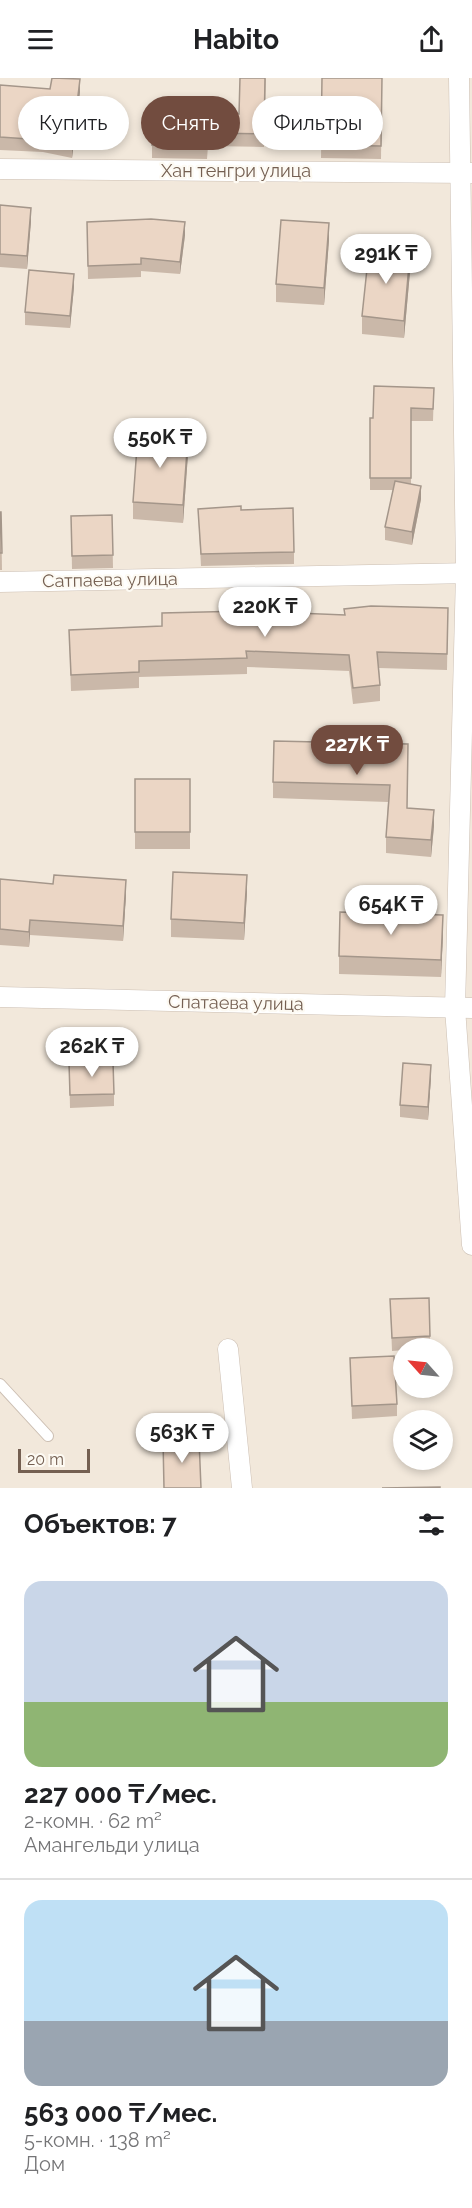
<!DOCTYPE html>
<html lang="ru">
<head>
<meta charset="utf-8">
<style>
	:root { --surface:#fff; --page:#f6f6f6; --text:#202124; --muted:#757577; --line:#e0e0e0; --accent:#724c3f }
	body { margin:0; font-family:Raleway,sans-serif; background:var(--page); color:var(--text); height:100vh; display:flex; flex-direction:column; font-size:22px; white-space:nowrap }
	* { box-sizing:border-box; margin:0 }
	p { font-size:20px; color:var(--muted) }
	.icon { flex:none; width:33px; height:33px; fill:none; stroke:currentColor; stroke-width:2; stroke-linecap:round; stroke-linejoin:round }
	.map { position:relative; height:1410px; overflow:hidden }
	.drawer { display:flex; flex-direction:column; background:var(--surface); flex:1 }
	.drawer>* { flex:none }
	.hud { position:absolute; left:18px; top:18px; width:436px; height:54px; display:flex; gap:12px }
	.needle { width:39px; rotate:297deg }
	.buttons { position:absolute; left:393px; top:1260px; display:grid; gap:12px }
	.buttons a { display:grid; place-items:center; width:60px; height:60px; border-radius:50%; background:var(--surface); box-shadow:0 3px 9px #0003; font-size:30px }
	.scale { position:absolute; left:18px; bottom:15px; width:72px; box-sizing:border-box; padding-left:6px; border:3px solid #745f51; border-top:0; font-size:16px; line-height:21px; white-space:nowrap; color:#745f51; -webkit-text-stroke:4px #fdfaf3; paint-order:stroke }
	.price { position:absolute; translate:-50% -51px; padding:0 14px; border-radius:21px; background:#fff; color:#222; font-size:20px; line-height:39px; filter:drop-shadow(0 2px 3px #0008) }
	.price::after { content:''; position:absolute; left:50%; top:36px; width:18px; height:14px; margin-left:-9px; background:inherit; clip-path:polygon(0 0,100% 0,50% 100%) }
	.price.on { background:var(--accent); color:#fff }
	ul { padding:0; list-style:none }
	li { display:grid; align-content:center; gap:12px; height:318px; padding:0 24px }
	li+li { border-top:2px solid var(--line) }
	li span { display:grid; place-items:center; height:186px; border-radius:18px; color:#555 }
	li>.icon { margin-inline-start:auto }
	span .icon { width:108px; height:108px; fill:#fffc; stroke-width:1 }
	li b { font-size:26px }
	h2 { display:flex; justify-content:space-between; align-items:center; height:72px; padding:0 24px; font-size:26px }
	.pill { padding:0 21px; border-radius:27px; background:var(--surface); box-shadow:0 3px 9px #0003; font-size:21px; line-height:54px }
	.pill.on { background:var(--accent); color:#fff }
	header { display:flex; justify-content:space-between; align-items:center; height:78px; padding:0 24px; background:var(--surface); font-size:27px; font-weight:700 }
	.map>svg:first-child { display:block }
	.residential { fill:#f2e8db; fill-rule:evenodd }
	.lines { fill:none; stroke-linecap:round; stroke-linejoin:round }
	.lane-casing { stroke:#ccbfb3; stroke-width:12 }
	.street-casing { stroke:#ccbfb3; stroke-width:21 }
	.lane { stroke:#fff; stroke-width:10 }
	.street { stroke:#fff; stroke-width:20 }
	.wall { fill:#cab8a9 }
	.shaded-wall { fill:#a4968a }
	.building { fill:#ebd6c5; stroke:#a4968a; stroke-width:1.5 }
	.labels { text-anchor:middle; stroke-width:4.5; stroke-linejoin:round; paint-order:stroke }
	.street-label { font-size:18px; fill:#745f51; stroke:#fdfaf3 }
</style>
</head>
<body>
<header><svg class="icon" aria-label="menu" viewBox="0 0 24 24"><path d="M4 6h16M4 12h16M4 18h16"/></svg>Habito<svg class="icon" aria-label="share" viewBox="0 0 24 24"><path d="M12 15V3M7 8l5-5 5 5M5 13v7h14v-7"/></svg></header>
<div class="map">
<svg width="472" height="1410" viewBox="0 0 472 1410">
	<rect width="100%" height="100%" fill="#fbf6ec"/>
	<!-- residential -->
	<path class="residential" d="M0,0H472V1410H0ZM404,1270H442V1310H404ZM404,1342H442V1382H404Z"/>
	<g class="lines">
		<!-- lane casing -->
		<g class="lane-casing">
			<polyline id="lane" points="0,1306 48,1358"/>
		</g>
		<!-- street casing -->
		<g class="street-casing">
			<g id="street">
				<polyline points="459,0 466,495 455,930 472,1167"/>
				<polyline points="0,91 472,95"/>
				<polyline points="0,504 472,495"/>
				<polyline points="0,919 472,930"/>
				<polyline points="228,1271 242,1410"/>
			</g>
		</g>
		<!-- lane -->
		<use href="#lane" class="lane"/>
		<!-- street -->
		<use href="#street" class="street"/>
	</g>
	<!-- wall -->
	<g class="wall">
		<polygon points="266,0 264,69 208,68 207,81 152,80 152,67 239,36"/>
		<polygon points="322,0 382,0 381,81 321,80"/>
		<polygon points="0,7 80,14 72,80 43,74 0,72"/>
		<polygon points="0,127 31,143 27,191 0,189"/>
		<polygon points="87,144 185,157 180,196 141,193 141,199 88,201"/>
		<polygon points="329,162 324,227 276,224 276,206"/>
		<polygon points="410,194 404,260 362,256 362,238"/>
		<polygon points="74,209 70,250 25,247 25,234"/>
		<polygon points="434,310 433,343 411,343 411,406 421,421 412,467 385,462 385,449 393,412 370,412 370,340 373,340"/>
		<polygon points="188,376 183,445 133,441 133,424"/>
		<polygon points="198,431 241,432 294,474 294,486 201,488"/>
		<polygon points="0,434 1,434 2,492 0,492"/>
		<polygon points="112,437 113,490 72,491 71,438"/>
		<polygon points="448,530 447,592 379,590 380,607 380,623 353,626 349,593 247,589 247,596 139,599 139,610 71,613 69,552 162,548 344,537 344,531"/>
		<polygon points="408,683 407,730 434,748 431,779 386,775 386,759 388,724 273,720 273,704"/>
		<rect x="135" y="701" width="55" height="70"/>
		<polygon points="0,801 126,817 123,863 30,857 29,869 0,867"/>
		<polygon points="247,814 244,862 171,859 171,841"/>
		<polygon points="443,855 441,899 339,896 339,878"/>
		<polygon points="69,985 114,1016 114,1028 70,1030"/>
		<polygon points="431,999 428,1042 400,1039 400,1027"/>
		<polygon points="390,1221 430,1258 430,1270 404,1270 404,1272 392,1273"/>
		<polygon points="350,1280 397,1326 397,1338 352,1341"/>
	</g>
	<!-- shaded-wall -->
	<g class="shaded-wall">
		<polygon points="80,1 80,14 72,80 72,67"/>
		<polygon points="31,130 31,143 27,191 27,178"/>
		<polygon points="185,144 185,157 180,196 180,184"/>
		<polygon points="329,145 329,162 324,227 324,210"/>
		<polygon points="410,176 410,194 404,260 404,243"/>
		<polygon points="74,196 74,209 70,250 70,238"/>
		<polygon points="188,359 188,376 183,445 183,427"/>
		<polygon points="421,408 421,421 412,467 412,454"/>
		<polygon points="434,732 434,748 431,779 431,762"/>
		<polygon points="247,797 247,814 244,862 244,845"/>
		<polygon points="126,802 126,817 123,863 123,848"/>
		<polygon points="443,837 443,855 441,899 441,882"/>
		<polygon points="30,842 30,857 29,869 29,854"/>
		<polygon points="431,987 431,999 428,1042 428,1029"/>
	</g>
	<!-- building -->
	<g class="building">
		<polygon points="52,0 80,1 72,67 43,62 0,59 0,7 50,11"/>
		<polygon points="240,0 265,0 264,56 208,55 207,68 152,67 156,29 239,36"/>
		<polygon points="322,0 382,0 381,68 321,67"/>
		<polygon points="0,127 31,130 27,178 0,176"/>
		<polygon points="151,141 185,144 180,184 141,180 141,186 88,188 87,144"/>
		<polygon points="281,142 329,145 324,210 276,206"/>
		<polygon points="369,172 410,176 404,243 362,238"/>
		<polygon points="29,192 74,196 70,238 25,234"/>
		<polygon points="374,308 434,310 433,331 411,330 411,400 370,400 370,340 373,340"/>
		<polygon points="138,355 188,359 183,427 133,424"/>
		<polygon points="395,403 421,408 412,454 385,449"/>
		<polygon points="241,428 241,432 293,430 294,474 201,476 198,431"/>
		<polygon points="0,434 1,434 2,475 0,475"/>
		<polygon points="112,437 113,477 72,478 71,438"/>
		<polygon points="371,528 448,530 447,576 377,574 380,607 353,610 349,577 246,573 247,580 139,583 139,594 71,597 69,552 162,548 162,535 245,533 345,537 344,531"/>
		<polygon points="274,663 408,666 407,730 434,732 431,762 386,759 390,707 273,704"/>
		<rect x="135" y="701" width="55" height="53"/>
		<polygon points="173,794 247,797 244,845 171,841"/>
		<polygon points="54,797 126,802 123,848 30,842 29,854 0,851 0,801 53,806"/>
		<polygon points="340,834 443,837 441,882 339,878"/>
		<polygon points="113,984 114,1016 70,1017 69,985"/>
		<polygon points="403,985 431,987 428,1029 400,1027"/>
		<polygon points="429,1220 430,1258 392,1260 390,1221"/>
		<polygon points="394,1278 397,1326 352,1328 350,1280"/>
		<polygon points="199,1361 201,1410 164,1410 163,1362"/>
		<polygon points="440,1409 440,1410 382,1410"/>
	</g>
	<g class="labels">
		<!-- street labels -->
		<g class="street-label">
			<text x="236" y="99">Хан тенгри улица</text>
			<text transform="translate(110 502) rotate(-1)" y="6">Сатпаева улица</text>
			<text transform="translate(236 925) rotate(1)" y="6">Спатаева улица</text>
		</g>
	</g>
</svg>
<div class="buttons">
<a><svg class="needle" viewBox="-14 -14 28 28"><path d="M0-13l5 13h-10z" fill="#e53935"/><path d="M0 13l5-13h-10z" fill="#757577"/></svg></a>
<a><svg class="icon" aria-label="layers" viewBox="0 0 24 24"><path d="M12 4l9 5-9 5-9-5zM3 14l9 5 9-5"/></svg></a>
</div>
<div class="scale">20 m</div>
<b class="price" style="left:386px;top:207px">291K ₸</b>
<b class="price" style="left:160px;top:391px">550K ₸</b>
<b class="price" style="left:265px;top:560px">220K ₸</b>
<b class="price on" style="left:357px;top:698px">227K ₸</b>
<b class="price" style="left:391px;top:858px">654K ₸</b>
<b class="price" style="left:92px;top:1000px">262K ₸</b>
<b class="price" style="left:182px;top:1386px">563K ₸</b>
<div class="hud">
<a class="pill">Купить</a>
<a class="pill on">Снять</a>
<a class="pill">Фильтры</a>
</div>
</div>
<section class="drawer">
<h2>Объектов: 7<svg class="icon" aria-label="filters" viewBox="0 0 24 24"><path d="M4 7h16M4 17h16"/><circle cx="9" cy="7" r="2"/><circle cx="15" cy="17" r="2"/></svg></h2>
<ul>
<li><span style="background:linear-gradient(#c9d6e8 65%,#8fb573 0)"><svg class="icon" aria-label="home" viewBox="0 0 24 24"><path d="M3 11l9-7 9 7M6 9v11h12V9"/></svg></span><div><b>227 000 ₸/мес.</b><p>2-комн. · 62 m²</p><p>Амангельди улица</p></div></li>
<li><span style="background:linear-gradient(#bfe0f5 65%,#9aa5b1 0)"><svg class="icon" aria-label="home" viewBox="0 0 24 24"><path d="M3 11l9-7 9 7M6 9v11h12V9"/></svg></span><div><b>563 000 ₸/мес.</b><p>5-комн. · 138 m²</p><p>Дом</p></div></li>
</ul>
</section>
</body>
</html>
